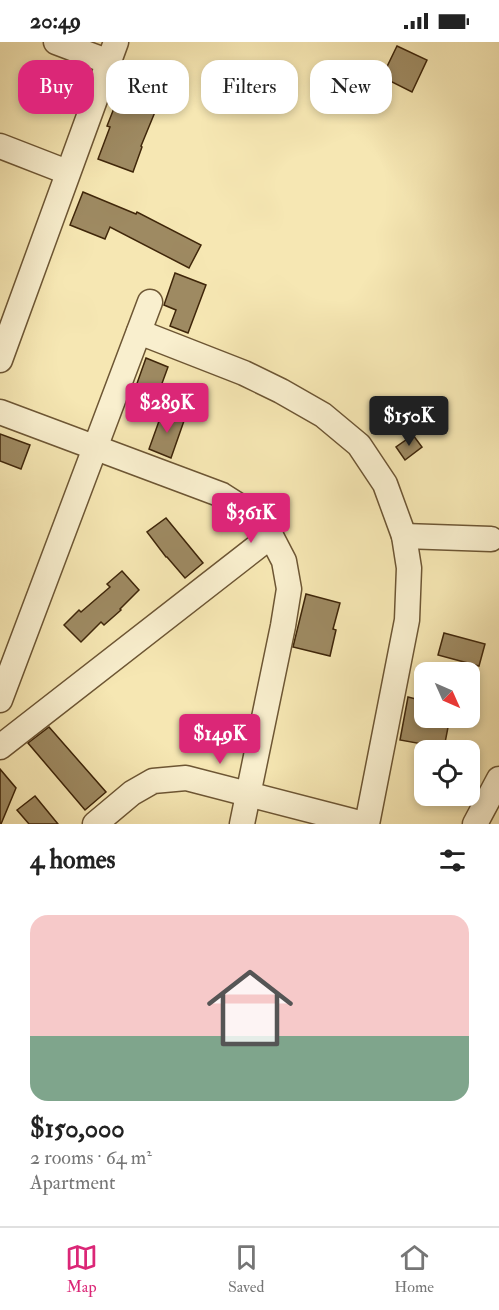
<!DOCTYPE html>
<html lang="en">
<head>
<meta charset="utf-8">
<style>
	:root { --surface:#fff; --page:#f2f2f2; --text:#222; --muted:#767676; --line:#e0e0e0; --accent:#db2777 }
	body { margin:0; font-family:"IM FELL Double Pica",serif; background:var(--page); color:var(--text); height:100vh; display:flex; flex-direction:column; font-size:22px; white-space:nowrap }
	* { box-sizing:border-box; margin:0 }
	p { font-size:20px; color:var(--muted) }
	.icon { flex:none; width:33px; height:33px; fill:none; stroke:currentColor; stroke-width:2; stroke-linecap:round; stroke-linejoin:round }
	.map { position:relative; height:782px; overflow:hidden }
	.drawer { display:flex; flex-direction:column; background:var(--surface); flex:1 }
	.drawer>* { flex:none }
	.hud { position:absolute; left:18px; top:18px; width:464px; height:54px; display:flex; gap:12px }
	.needle { width:39px; rotate:135deg }
	.buttons { position:absolute; left:414px; top:620px; display:grid; gap:12px }
	.buttons a { display:grid; place-items:center; width:66px; height:66px; border-radius:12px; background:var(--surface); box-shadow:0 3px 9px #0003; font-size:30px }
	.price { position:absolute; translate:-50% -51px; padding:0 14px; border-radius:6px; background:var(--accent); color:#fff; font-size:20px; line-height:39px; filter:drop-shadow(0 2px 3px #0008) }
	.price::after { content:''; position:absolute; left:50%; top:36px; width:18px; height:14px; margin-left:-9px; background:inherit; clip-path:polygon(0 0,100% 0,50% 100%) }
	.price.active { background:#222; color:#fff }
	ul { padding:0; list-style:none }
	li { display:grid; align-content:center; gap:12px; height:318px; padding:0 30px }
	li span { display:grid; place-items:center; height:186px; border-radius:18px; color:#555 }
	li>.icon { margin-inline-start:auto }
	span .icon { width:108px; height:108px; fill:#fffc; stroke-width:1 }
	li b { font-size:26px }
	h2 { display:flex; justify-content:space-between; align-items:center; height:72px; padding:0 30px; font-size:26px }
	.chip { padding:0 21px; border-radius:18px; background:var(--surface); box-shadow:0 3px 9px #0003; font-size:21px; line-height:54px }
	.chip.active { background:var(--accent); color:#fff }
	.status { display:flex; justify-content:space-between; align-items:center; height:42px; padding:0 30px; background:var(--surface); direction:ltr }
	.status svg { height:16px; fill:currentColor }
	.dock { display:flex; justify-content:space-around; align-items:center; height:84px; border-top:2px solid var(--line); background:var(--surface); font-size:16px; color:var(--muted) }
	.dock a { display:grid; justify-items:center; gap:3px }
	.dock .active { color:var(--accent) }
	.map>svg:first-child { display:block }
	.building { fill:#9e8a62; stroke:#3f260a; stroke-width:1.5 }
	.lines { fill:none; stroke-linecap:round; stroke-linejoin:round }
	.street-casing { stroke:#6d5634; stroke-width:27 }
	.street { stroke:#f9efce; stroke-width:24 }
</style>
</head>
<body>
<div class="status"><b>20:49</b><svg viewBox="0 0 49 12"><path d="M0 12V9h3v3zM5 12V6h3v6zM10 12V3h3v9zM15 12V0h3v12zM26 1h20v11H26zM47 4h2v5h-2z"/></svg></div>
<div class="map">
<svg width="499" height="782" viewBox="0 0 499 782">
	<rect width="100%" height="100%" fill="#f6e7b3"/>
	<filter id="stains"><feTurbulence type="fractalNoise" baseFrequency=".00333" numOctaves="4"/><feColorMatrix values="0 0 0 0 .2 0 0 0 0 .09 0 0 0 0 .02 0 0 0 .5 -.17"/></filter>
	<radialGradient id="worn" r=".72"><stop offset=".6" stop-color="#630" stop-opacity="0"/><stop offset="1" stop-color="#630" stop-opacity=".3"/></radialGradient>
	<!-- building -->
	<g class="building">
		<polygon points="397,4 427,18 412,50 382,35"/>
		<polygon points="118,56 155,70 141,104 142,105 133,130 98,117 110,85 107,84"/>
		<polygon points="83,150 136,172 137,170 201,203 189,226 110,185 105,197 70,183"/>
		<polygon points="175,231 206,243 188,291 170,284 176,268 164,263"/>
		<polygon points="146,316 168,325 157,355 135,347"/>
		<polygon points="163,368 185,376 171,416 149,407"/>
		<polygon points="0,392 30,403 21,427 0,419"/>
		<polygon points="413,393 422,405 405,418 396,405"/>
		<polygon points="166,476 203,521 185,536 167,515 166,515 147,490"/>
		<polygon points="122,529 139,548 120,567 121,568 104,583 101,580 81,600 64,583 79,568 81,570 110,545 107,542"/>
		<polygon points="306,552 340,561 333,587 336,588 330,614 293,605"/>
		<polygon points="444,591 485,602 479,624 438,613"/>
		<polygon points="408,655 424,659 424,675 450,675 444,706 400,698"/>
		<polygon points="49,685 106,750 85,768 28,701"/>
		<polygon points="0,727 16,746 1,782 0,782"/>
		<polygon points="35,754 58,782 29,782 17,768"/>
	</g>
	<g class="lines">
		<!-- street casing -->
		<g class="street-casing">
			<g id="street">
				<polyline points="56,0 109,20"/>
				<polyline points="0,104 67,130"/>
				<polyline points="139,290 244,331 281,349 323,373 359,403 385,442 404,494 409,526 407,578 367,782"/>
				<polyline points="0,318 116,0"/>
				<polyline points="0,370 222,453 250,471 271,494 284,519 289,547 283,584 242,782"/>
				<polyline points="404,494 491,497"/>
				<polyline points="0,658 150,260"/>
				<polyline points="0,705 271,494"/>
				<polyline points="95,782 132,751 153,739 186,736 364,782"/>
				<polyline points="475,782 499,737"/>
			</g>
		</g>
		<!-- street -->
		<use href="#street" class="street"/>
	</g>
	<rect width="100%" height="100%" filter="url(#stains)"/>
	<rect width="100%" height="100%" fill="url(#worn)"/>
</svg>
<div class="buttons">
<a><svg class="needle" viewBox="-14 -14 28 28"><path d="M0-13l5 13h-10z" fill="#e53935"/><path d="M0 13l5-13h-10z" fill="#767676"/></svg></a>
<a><svg class="icon" aria-label="locate" viewBox="0 0 24 24"><circle cx="12" cy="12" r="6"/><path d="M12 2v4M12 18v4M2 12h4M18 12h4"/></svg></a>
</div>
<b class="price" style="left:167px;top:392px">$289K</b>
<b class="price active" style="left:409px;top:405px">$150K</b>
<b class="price" style="left:251px;top:502px">$361K</b>
<b class="price" style="left:220px;top:723px">$149K</b>
<div class="hud">
<a class="chip active">Buy</a>
<a class="chip">Rent</a>
<a class="chip">Filters</a>
<a class="chip">New</a>
</div>
</div>
<section class="drawer">
<h2>4 homes<svg class="icon" aria-label="filters" viewBox="0 0 24 24"><path d="M4 7h16M4 17h16"/><circle cx="9" cy="7" r="2"/><circle cx="15" cy="17" r="2"/></svg></h2>
<ul>
<li><span style="background:linear-gradient(#f6c9c9 65%,#7fa58c 0)"><svg class="icon" aria-label="home" viewBox="0 0 24 24"><path d="M3 11l9-7 9 7M6 9v11h12V9"/></svg></span><div><b>$150,000</b><p>2 rooms · 64 m²</p><p>Apartment</p></div></li>
</ul>
</section>
<nav class="dock">
<a class="active"><svg class="icon" aria-label="map" viewBox="0 0 24 24"><path d="M3 6l6-2 6 2 6-2v14l-6 2-6-2-6 2zM9 4v14M15 6v14"/></svg>Map</a>
<a><svg class="icon" aria-label="saved" viewBox="0 0 24 24"><path d="M7 4h10v16l-5-4-5 4z"/></svg>Saved</a>
<a><svg class="icon" aria-label="home" viewBox="0 0 24 24"><path d="M3 11l9-7 9 7M6 9v11h12V9"/></svg>Home</a>
</nav>
</body>
</html>
